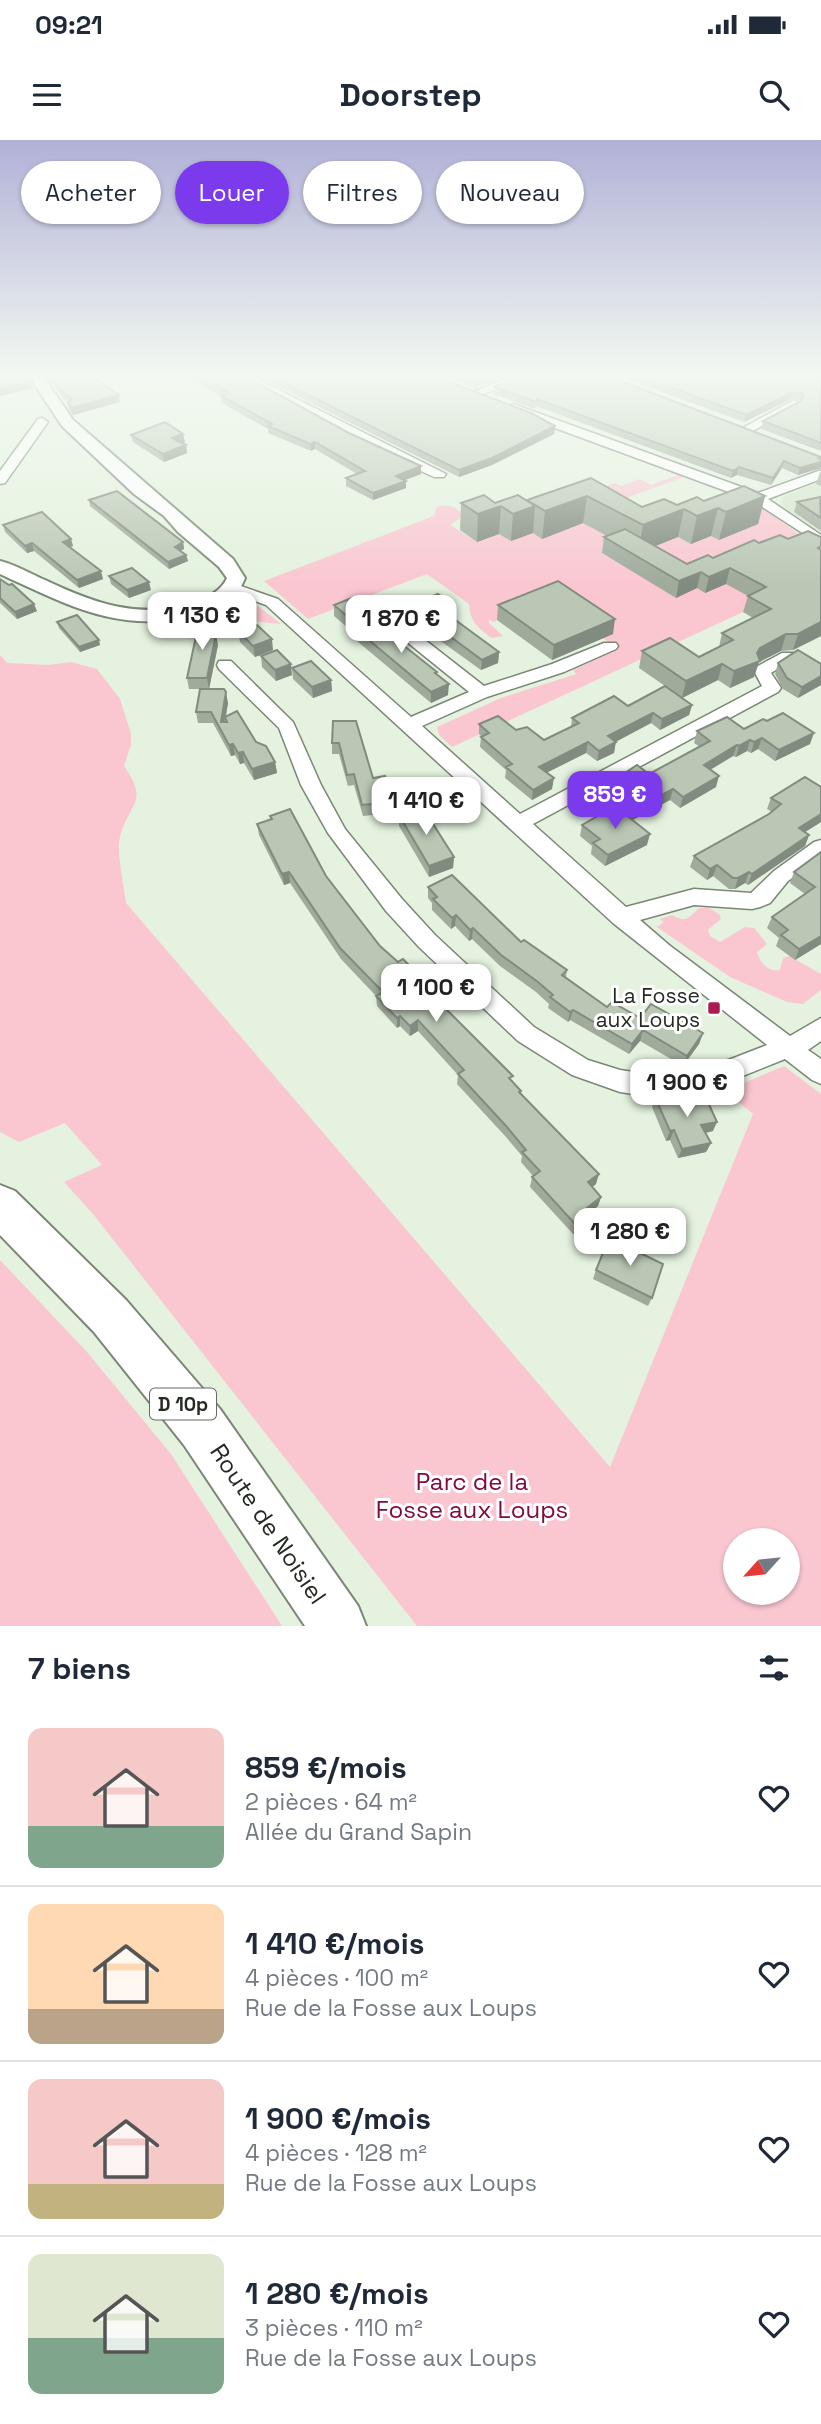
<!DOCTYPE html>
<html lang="fr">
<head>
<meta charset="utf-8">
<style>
	:root { --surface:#fff; --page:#f6f6f7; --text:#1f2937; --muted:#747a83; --line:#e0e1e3; --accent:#7c3aed }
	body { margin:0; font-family:"Space Grotesk",sans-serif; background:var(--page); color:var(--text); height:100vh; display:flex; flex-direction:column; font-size:26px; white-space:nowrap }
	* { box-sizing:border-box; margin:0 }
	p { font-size:23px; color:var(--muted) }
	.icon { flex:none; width:38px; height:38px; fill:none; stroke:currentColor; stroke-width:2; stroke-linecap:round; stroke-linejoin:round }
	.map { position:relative; height:1486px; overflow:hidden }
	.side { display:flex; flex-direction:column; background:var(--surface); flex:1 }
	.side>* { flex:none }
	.top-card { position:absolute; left:21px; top:21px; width:780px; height:63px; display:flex; gap:14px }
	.needle { width:46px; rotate:243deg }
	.controls { position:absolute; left:723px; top:1388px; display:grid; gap:14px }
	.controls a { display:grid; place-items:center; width:77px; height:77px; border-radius:50%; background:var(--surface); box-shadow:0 2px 5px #0004; font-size:35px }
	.price { position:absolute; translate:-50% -60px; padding:0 16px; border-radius:14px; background:#fff; color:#222; font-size:23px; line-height:46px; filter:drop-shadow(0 2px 4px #0008) }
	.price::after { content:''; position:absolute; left:50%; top:42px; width:21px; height:16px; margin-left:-10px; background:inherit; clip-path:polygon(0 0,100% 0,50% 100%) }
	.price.on { background:var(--accent); color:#fff }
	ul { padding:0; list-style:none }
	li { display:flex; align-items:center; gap:21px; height:175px; padding:0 28px }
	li+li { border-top:2px solid var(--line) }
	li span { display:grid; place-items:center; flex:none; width:196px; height:140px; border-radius:14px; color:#555 }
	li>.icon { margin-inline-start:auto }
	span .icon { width:84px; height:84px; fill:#fffc; stroke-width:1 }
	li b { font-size:30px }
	h2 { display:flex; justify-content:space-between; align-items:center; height:84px; padding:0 28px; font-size:30px }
	.tag { padding:0 24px; border-radius:32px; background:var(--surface); box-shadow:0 2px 5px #0004; font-size:24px; line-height:63px }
	.tag.on { background:var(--accent); color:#fff }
	.status { display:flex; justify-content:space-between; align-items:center; height:49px; padding:0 35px; background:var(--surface); direction:ltr }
	.status svg { height:19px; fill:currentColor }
	header { display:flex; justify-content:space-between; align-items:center; height:91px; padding:0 28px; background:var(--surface); font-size:32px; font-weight:700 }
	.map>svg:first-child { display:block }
	.built { fill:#d5e7ce }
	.green { fill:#fac7d1; fill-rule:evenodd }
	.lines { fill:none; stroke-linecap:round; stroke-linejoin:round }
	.minor-casing { stroke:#7b8776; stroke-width:3 }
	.tertiary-casing { stroke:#7b8776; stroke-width:4 }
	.primary-casing { stroke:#7b8776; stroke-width:4 }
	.minor { fill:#fff; fill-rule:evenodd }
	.tertiary { fill:#fff; fill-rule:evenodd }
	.primary { fill:#fff; fill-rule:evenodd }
	.wall { fill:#a0ab9c }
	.shaded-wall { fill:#828b7f }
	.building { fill:#bac7b5; stroke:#828b7f; stroke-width:2 }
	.poi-dot { fill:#ab1b52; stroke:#fff; stroke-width:2.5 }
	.labels { text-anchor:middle; stroke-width:6; stroke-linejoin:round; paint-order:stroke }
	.shield { fill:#fff; stroke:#666964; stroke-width:2 }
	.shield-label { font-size:19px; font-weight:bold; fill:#242922 }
	.poi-label { font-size:21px; fill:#242922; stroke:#fff; text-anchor:end }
	.near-park-label { font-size:24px; fill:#83093c; stroke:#fff }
	.near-street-label { font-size:24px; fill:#242922; stroke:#fff }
</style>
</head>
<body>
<div class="status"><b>09:21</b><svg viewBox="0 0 49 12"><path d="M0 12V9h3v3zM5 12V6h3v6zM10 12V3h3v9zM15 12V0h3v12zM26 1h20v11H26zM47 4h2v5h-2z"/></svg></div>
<header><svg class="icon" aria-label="menu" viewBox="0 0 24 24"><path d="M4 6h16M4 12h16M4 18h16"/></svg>Doorstep<svg class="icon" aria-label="search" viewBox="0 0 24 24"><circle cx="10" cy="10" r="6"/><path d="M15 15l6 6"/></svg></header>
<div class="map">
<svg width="821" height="1486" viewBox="0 0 821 1486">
	<rect width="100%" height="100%" fill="#e4f2df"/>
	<!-- built -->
	<polygon class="built" points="821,341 821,393 782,366 782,357"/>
	<!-- green -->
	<g class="green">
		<path d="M681,334L687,336L626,358L603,414L622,425L642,417L637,413L678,397L691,404L712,396L719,400L757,384L759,365L821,410L743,472L452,607L439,595L437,587L501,558L576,534L573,530L617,510L556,456L493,482L489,479V483L503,496L492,498C478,488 470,482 469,464L427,434L308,479L264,441L434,376L436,368C446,363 453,366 462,373L463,376L450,385L477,402L499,394L511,401L533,393L575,357L615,343L621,346L640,339L651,345Z"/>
		<polygon points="231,463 258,466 281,484 197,476"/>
		<path d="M0,515L7,523L48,525L71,522L97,529L120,559L131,594V605L124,626C150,663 129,662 120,697C116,712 124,746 126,763L610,1327L753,974L725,951L784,926L821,954V1486H417L93,1074L64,1042L102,1025L65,983L19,1002L0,992ZM735,1400H788V1452H735Z"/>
		<path d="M699,768H709L719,774L721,779L708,790L710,796L720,802L745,787L754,788L767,804L757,812C760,823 768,832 780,830L783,818L789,816L821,834V850L803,864L787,862L730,837L657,787L664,782L660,779L672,775C686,783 689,778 699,768Z"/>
		<polygon points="0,1120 87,1212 171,1314 282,1486 0,1486"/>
	</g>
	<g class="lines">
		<!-- minor casing -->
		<g class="minor-casing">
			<g id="minor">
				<polygon points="237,236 251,236 446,334 444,337 434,337 350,298"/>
				<polygon points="513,236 530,236 478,256 468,254"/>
				<polygon points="794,260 798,262 798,266 749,293 739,290"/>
				<polygon points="513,264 758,353 821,330 821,339 768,359 821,395 821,405 753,361 509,271 507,268"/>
				<polygon points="42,278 48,282 5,343 0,344 0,331 38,279"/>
				<polygon points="232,443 278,459 411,577 469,552 376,477 374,474 376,471 388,471 484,546 552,524 604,503 616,503 618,506 616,509 564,532 487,557 422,586 520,674 762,546 754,531 756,527 782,513 794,513 796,517 771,533 781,548 778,552 533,684 626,767 694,749 751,753 774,731 814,702 821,700 821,717 788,741 770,763 760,767 752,769 694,765 640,780 669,805 790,896 821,878 821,901 808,910 821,919 821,944 812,940 785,919 715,947 681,956 653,957 620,952 572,935 518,901 419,807 386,771 328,693 301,645 279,588 219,529 217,525 219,521 231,521 293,582 321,645 345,689 402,759 435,795 534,887 588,920 620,930 653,935 681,934 713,926 767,905 613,783 266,465 227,451 224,448"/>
			</g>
		</g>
		<!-- tertiary casing -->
		<g class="tertiary-casing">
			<path id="tertiary" d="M29,236H43L73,280L233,419L245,438C237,459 221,466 201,473C124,497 68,465 0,434V421C16,425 31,434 45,440C94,463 139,480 192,463C206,458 221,452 227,438L219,427L178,392L164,376L134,354L62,286Z"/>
		</g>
		<!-- primary casing -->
		<g class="primary-casing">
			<polygon id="primary" points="0,1045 15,1051 126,1160 220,1269 358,1466 366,1486 305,1486 184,1305 94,1192 0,1095"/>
		</g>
		<!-- minor -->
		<use href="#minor" class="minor"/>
		<!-- tertiary -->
		<use href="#tertiary" class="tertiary"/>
		<!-- primary -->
		<use href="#primary" class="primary"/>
	</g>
	<!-- wall -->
	<g class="wall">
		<polygon points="46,236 93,236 120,262 73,275 69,270 68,262 65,260"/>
		<polygon points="185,236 244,236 349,293 421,326 421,334 405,340 406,348 373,360 346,346 346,338 357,334 315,309 311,311 268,293 268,289 222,263 221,256"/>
		<polygon points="257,236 434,236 554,294 492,325 459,337"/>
		<polygon points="446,236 505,236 475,247"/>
		<polygon points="619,236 821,236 821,311 761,289 763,281 800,262 798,259 789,260 744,282"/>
		<polygon points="494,247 821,328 798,335 782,328 771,345 737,335 731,338 536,266 535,269 493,254"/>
		<polygon points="131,295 185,302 182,303 186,305 187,313 164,322 133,302"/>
		<polygon points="821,329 821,346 816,344"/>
		<polygon points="591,338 642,367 677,365 704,361 765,356 758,384 719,400 711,396 691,404 678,397 655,406 687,424 713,418 754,400 821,496 793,510 781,511 759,522 754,537 730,548 718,540 682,558 692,565 689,575 660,590 651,583 615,602 614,613 597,621 586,613 546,633 552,649 532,660 505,638 506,630 480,607 481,596 479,594 479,584 516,590 544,600 571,587 572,578 628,566 665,546 639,528 642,511 699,517 719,507 722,493 753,478 743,472 748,456 726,444 705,453 697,448 676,458 602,413 604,397 607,396 583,383 542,399 533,393 511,401 499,394 477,402 460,390 461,363 527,361"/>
		<polygon points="821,358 821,391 794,372 797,362"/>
		<polygon points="89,360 183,402 184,409 180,411 186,415 188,421 169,429 90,366"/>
		<polygon points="3,385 71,399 73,406 70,407 103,439 79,448 34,411 27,413 5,392"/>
		<polygon points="109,436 151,450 129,458 111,444"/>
		<polygon points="0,439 37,471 17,479 0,463"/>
		<polygon points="420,461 454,466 454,476 435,484 420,471"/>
		<polygon points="334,465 367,479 437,532 437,534 448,555 431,563 351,496 351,487 348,488 334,476"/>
		<polygon points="498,465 613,494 552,520 497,480"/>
		<polygon points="57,482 100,505 80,512 59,488"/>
		<polygon points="436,486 499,512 498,523 481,530 435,497"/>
		<polygon points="238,491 273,510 255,517 240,502"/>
		<polygon points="218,505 209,549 228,563 226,577 256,602 275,622 277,633 254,640 244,623 240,624 235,615 231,616 213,583 198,583 196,572 200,549 189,549 187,538"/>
		<polygon points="261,516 292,535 276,541 262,527"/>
		<polygon points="778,523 821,524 821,545 798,558 783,549 775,534"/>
		<polygon points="292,528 331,540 332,551 313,558 293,539"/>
		<polygon points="333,581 373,638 393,662 393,673 363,676 354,645 348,646 339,614 332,614 332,603"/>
		<polygon points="744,589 810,604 775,621 758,609 751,613 747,611 736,617 733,616 710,630 716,647 680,668 670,660 632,680 647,705 605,726 591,714 592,706 580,696 582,685 616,667 617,664 606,655 608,644 649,634 700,607 694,603 697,591"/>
		<polygon points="771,658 821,682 805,692 809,695 805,706 748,745 745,743 735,749 729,749 713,736 707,740 690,727 694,716 772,672 767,669"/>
		<polygon points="399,675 454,717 453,728 429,737 399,686"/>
		<polygon points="270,676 326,736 380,806 436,859 521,951 521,953 596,1044 592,1047 601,1057 598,1066 591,1072 592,1074 589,1083 573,1094 530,1047 532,1037 533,1036 521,1022 522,1016 506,997 457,944 458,935 418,891 410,896 400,886 397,888 377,866 376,856 341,819 290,743 284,745 259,695 257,684 270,679"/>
		<polygon points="821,712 821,804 795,820 776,806 779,798 767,788 772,777 805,754 790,743 794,732"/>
		<polygon points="428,747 567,830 566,837 607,867 640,878 703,893 699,904 683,926 640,901 629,914 570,880 568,882 548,868 549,864 536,852 500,826 472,799 469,801 455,786 451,789 432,770 432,763 428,758"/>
		<polygon points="655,957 679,963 713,991 705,993 711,1003 706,1012 678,1018 670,1000 666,1001 652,967"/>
		<polygon points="596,1130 652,1158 648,1166 593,1139"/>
	</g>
	<!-- shaded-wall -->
	<g class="shaded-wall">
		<polygon points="486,236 505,236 475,247 475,240"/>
		<polygon points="32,241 34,248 0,256 0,249"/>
		<polygon points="791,253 789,260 744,282 746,275"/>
		<polygon points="119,255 120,262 73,275 71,268"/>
		<polygon points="555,286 554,294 492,325 459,337 459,330"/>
		<polygon points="183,294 185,302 174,306 172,298"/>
		<polygon points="315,302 315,309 311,311 310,304"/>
		<polygon points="186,305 187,313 164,322 163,314"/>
		<polygon points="821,317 821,328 798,335 800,328"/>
		<polygon points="784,321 782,328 771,345 773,338"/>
		<polygon points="421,326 421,334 397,343 396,336"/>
		<polygon points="739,327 737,335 731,338 733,331"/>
		<polygon points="406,341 406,348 373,360 373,353"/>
		<polygon points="587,356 583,383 542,399 545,371"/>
		<polygon points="765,356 758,384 719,400 726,372"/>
		<polygon points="501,366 499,394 477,402 478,374"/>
		<polygon points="535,366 533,393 511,401 513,374"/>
		<polygon points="718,368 711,396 691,404 697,376"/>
		<polygon points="684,369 678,397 638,413 643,385"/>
		<polygon points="71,399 73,406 65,409 63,402"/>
		<polygon points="183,402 184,409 176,413 175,407"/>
		<polygon points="32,403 34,411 27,413 25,406"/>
		<polygon points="186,415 188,421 169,429 168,422"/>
		<polygon points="730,428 726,444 705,453 709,437"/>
		<polygon points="101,431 103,439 79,448 77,440"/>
		<polygon points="701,432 697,448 676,458 679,441"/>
		<polygon points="149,442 151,450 129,458 127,450"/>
		<polygon points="34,464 37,471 17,479 15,472"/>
		<polygon points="454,466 454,476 435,484 435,474"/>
		<polygon points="367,469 367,480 351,485 351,487 348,488 348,477"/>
		<polygon points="615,479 613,494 552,520 554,505"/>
		<polygon points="821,482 821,496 793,510 798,494"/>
		<polygon points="216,494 218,505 209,549 207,538"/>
		<polygon points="786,494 781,511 759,522 754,537 730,548 734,531 757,513 760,508"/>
		<polygon points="272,499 273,510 255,517 253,506"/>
		<polygon points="99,500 100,505 80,512 79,507"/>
		<polygon points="499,512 498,523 481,530 482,520"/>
		<polygon points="291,524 292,535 276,541 275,530"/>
		<polygon points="722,524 718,540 682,558 686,541"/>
		<polygon points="821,536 821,545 798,558 802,547"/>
		<polygon points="331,540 332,551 313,558 312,547"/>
		<polygon points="449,544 448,555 431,563 431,552"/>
		<polygon points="226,552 228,563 225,579 225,577 223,593 221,582"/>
		<polygon points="692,565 689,575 660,590 662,579"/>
		<polygon points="653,573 651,583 606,607 608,596"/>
		<polygon points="814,593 810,604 775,621 779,610"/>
		<polygon points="762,598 758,609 751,613 754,602"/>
		<polygon points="750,600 747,611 736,617 739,606"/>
		<polygon points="588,602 586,613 538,637 539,627"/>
		<polygon points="616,602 614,613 597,621 599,611"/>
		<polygon points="233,604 235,615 231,616 229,605"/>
		<polygon points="737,605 733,616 700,636 704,625"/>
		<polygon points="243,612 244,623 240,624 238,613"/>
		<polygon points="275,622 277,633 254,640 252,629"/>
		<polygon points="719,636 716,647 680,668 683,657"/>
		<polygon points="554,638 552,649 532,660 533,650"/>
		<polygon points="673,649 670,660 629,682 631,671"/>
		<polygon points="821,674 821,682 794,699 799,688"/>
		<polygon points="650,694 647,705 605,726 608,715"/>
		<polygon points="809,695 805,706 748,745 752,734"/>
		<polygon points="454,717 453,728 429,737 429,726"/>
		<polygon points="717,725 713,736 707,740 710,729"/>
		<polygon points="289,732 290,743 284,745 282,734"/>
		<polygon points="749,732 745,743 735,749 738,738"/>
		<polygon points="456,775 455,786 451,789 452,778"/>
		<polygon points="473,788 472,799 469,801 470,790"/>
		<polygon points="821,796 821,804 795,820 799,809"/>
		<polygon points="573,870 570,880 568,882 570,872"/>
		<polygon points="400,876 400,886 397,888 397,878"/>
		<polygon points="418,880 418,891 410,896 410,886"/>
		<polygon points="643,890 640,901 629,914 632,904"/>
		<polygon points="703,893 699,904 683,926 687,916"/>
		<polygon points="717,982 713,991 697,995 701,985"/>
		<polygon points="674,990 670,1000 666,1001 670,991"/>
		<polygon points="711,1003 706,1012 678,1018 682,1009"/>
		<polygon points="599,1034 596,1044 586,1052 588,1042"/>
		<polygon points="601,1057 598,1066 584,1078 587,1068"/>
		<polygon points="592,1074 589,1083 573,1094 576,1085"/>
	</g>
	<!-- building -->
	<g class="building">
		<polygon points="0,236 30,236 32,241 0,249"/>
		<polygon points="50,236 92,236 119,255 71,268 68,263 72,259 63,253"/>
		<polygon points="197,236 244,236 349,293 421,326 396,336 406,341 373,353 346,338 365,331 315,302 310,304 268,286 272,284 221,256 229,253"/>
		<polygon points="270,236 434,236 531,273 555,286 492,318 459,330"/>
		<polygon points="465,236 486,236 475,240"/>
		<polygon points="520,236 607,236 821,317 819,318 821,319 821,322 800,328 784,321 773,338 739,327 733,331 537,259 536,262 494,247"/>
		<polygon points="639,236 821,236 821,303 763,281 801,261 803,255 800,252 791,253 746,275"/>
		<polygon points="165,282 183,294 172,298 186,305 163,314 131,295"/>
		<polygon points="591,338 642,367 664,359 677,365 697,357 704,361 744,346 765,356 726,372 718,368 697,376 684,369 643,385 587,356 545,371 527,360"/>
		<polygon points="117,351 183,402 175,407 186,415 168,422 89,360"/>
		<polygon points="484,355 495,363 518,355 535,366 513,374 501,366 478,374 461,363"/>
		<polygon points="820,357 821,378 797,362"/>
		<polygon points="42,372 71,399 63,402 101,431 77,440 32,403 25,406 3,385"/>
		<polygon points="625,389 687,424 708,415 713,418 754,400 759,403 780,395 788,399 808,391 821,397 821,406 818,408 821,410 821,482 798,494 786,494 760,508 757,513 760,521 734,531 722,524 686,541 642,511 670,498 699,517 733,500 722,493 771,469 748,456 766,447 730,428 709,437 701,432 679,441 604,397"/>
		<polygon points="132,428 149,442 127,450 109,436"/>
		<polygon points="0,439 9,445 12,444 34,464 15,472 0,458"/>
		<polygon points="558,441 615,479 554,505 498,465"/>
		<polygon points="438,454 454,466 435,474 420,461"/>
		<polygon points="352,458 367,469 348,477 334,465"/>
		<polygon points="77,475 99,500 79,507 57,482"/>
		<polygon points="200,478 216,494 207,538 187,538"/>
		<polygon points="369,478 437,532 435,533 449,544 431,552 351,485"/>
		<polygon points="454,479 499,512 482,520 436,486"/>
		<polygon points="257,485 272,499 253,506 238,491"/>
		<polygon points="277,510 291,524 275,530 261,516"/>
		<polygon points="798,510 821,524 821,536 802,547 787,538 778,523"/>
		<polygon points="311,521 331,540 312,547 292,528"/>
		<polygon points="665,546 692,565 662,579 653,573 608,596 616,602 599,611 588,602 539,627 554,638 533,650 506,627 512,624 481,597 489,593 479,584 498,576 516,590 527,587 544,600 579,583 572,578 614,556 628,566"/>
		<polygon points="200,549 224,549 226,552 221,582 227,582 225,577 237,571 256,602 266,606 275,622 252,629 243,612 238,613 233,604 229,605 211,572 196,572"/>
		<polygon points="783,573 814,593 779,610 762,598 754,602 750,600 739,606 737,605 704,625 719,636 683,657 673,649 631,671 618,660 623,657 608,644 637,625 649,634 710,601 697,591 727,577 744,589 763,579 767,581"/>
		<polygon points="333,581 356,581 373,638 385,636 393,662 362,665 354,634 347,635 339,603 332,603"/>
		<polygon points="805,637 821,647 821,674 799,688 809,695 752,734 749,732 738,738 733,738 717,725 710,729 694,716 769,674 781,664 771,658"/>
		<polygon points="615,666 650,694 608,715 593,703 600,699 582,685"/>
		<polygon points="423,668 454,717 429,726 399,675"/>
		<polygon points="290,669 326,736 380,806 398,822 403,819 436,853 432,855 513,936 509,938 521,951 519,952 599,1034 588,1042 601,1057 587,1068 592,1074 576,1085 532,1037 540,1031 522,1012 526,1010 507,987 458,934 464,930 418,880 410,886 400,876 397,878 376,856 383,852 340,808 289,732 282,734 257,684 272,679 270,676"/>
		<polygon points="821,712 821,796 799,809 781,795 788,790 772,777 815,747 794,732"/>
		<polygon points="452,735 521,802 524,800 567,830 562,835 607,867 612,862 640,878 651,864 703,893 687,916 643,890 632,904 573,870 570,872 550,857 553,855 538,842 501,815 473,788 470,790 456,775 452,778 433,759 437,757 428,747"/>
		<polygon points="675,954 679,963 706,958 717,982 701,985 711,1003 682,1009 674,990 670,991 655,957"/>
		<polygon points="609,1098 663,1124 652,1158 596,1130"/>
	</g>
	<!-- sky -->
	<linearGradient id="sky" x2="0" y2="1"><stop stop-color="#b1b1d7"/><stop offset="0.53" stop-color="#f3f9f1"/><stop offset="1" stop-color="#f3f9f1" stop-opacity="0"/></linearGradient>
	<rect width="821" height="444" fill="url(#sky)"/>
	<!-- markers -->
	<rect class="poi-dot" x="707" y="861" width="14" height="14" rx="3.5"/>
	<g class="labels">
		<!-- shield labels -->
		<rect class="shield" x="150" y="1248.5" width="66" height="31" rx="5"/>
		<g class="shield-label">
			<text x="183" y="1271">D 10p</text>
		</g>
		<!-- poi labels -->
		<g class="poi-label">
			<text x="700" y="863">La Fosse<tspan x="700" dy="24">aux Loups</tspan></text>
		</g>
		<!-- near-park labels -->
		<g class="near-park-label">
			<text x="472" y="1350">Parc de la<tspan x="472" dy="28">Fosse aux Loups</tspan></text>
		</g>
		<!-- near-street labels -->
		<g class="near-street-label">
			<text transform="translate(268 1384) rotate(56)" y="8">Route de Noisiel</text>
		</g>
	</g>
</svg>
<div class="controls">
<a><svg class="needle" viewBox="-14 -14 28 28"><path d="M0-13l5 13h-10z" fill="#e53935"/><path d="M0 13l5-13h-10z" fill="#747a83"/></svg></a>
</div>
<b class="price" style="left:202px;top:512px">1 130 €</b>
<b class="price" style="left:401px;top:515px">1 870 €</b>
<b class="price on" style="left:615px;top:691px">859 €</b>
<b class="price" style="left:426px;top:697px">1 410 €</b>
<b class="price" style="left:436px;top:884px">1 100 €</b>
<b class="price" style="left:687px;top:979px">1 900 €</b>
<b class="price" style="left:630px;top:1128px">1 280 €</b>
<div class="top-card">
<a class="tag">Acheter</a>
<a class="tag on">Louer</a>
<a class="tag">Filtres</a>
<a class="tag">Nouveau</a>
</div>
</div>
<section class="side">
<h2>7 biens<svg class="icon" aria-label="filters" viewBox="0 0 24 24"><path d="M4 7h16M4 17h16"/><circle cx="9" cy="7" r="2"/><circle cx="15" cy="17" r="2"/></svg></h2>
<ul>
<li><span style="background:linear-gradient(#f6c9c9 70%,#7fa58c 0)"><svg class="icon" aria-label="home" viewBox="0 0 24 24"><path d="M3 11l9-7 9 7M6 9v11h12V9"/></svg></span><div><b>859 €/mois</b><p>2 pièces · 64 m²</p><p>Allée du Grand Sapin</p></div><svg class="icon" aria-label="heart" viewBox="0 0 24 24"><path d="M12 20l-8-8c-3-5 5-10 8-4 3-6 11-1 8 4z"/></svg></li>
<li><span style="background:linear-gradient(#ffd9b3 75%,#b9a48a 0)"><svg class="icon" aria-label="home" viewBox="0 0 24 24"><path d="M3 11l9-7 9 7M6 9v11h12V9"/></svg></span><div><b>1 410 €/mois</b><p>4 pièces · 100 m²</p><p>Rue de la Fosse aux Loups</p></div><svg class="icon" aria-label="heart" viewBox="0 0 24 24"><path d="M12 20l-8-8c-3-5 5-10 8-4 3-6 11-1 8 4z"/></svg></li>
<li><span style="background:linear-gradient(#f6c9c9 75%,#c2b280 0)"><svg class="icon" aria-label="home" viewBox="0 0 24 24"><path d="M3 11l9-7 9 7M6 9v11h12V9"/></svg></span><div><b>1 900 €/mois</b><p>4 pièces · 128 m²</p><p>Rue de la Fosse aux Loups</p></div><svg class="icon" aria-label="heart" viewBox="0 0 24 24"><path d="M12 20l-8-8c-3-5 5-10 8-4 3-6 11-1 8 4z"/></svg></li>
<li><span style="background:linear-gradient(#dfe7d0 60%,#7fa58c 0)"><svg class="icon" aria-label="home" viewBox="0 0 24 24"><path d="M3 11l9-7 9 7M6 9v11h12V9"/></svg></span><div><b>1 280 €/mois</b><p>3 pièces · 110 m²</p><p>Rue de la Fosse aux Loups</p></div><svg class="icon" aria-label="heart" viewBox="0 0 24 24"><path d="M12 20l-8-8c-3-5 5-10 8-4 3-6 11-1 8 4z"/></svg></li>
</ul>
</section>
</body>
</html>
